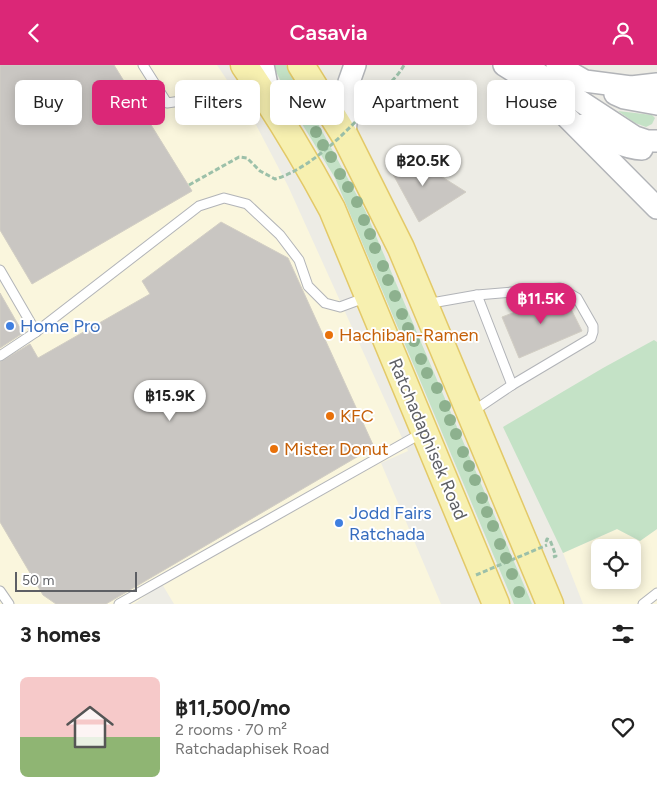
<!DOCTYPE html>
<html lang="en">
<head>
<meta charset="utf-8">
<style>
	:root { --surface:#fff; --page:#f2f2f2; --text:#222; --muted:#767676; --line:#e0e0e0; --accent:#db2777 }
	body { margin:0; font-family:Figtree,sans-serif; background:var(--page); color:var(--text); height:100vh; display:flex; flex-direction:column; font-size:19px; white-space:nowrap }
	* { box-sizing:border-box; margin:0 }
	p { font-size:16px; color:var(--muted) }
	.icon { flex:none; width:28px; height:28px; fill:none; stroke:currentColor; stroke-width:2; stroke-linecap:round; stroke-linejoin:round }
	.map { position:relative; height:539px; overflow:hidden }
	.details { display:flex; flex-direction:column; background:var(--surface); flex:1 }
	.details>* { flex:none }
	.hud { position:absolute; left:15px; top:15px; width:628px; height:45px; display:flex; gap:10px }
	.tools { position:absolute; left:591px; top:474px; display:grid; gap:10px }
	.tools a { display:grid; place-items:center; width:50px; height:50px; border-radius:8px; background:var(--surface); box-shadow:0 2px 12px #0003; font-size:25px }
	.scale { position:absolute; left:15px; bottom:12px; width:122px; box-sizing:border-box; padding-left:5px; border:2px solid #5d5f64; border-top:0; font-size:14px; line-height:18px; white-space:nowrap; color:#5d5f64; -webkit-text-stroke:4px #fff; paint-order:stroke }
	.price { position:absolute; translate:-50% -42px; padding:0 11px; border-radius:18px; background:#fff; color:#222; font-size:16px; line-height:32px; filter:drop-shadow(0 1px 2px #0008) }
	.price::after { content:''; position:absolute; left:50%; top:30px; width:15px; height:11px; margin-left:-8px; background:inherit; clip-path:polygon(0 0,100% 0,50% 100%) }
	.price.current { background:var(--accent); color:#fff }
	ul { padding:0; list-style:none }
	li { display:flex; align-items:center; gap:15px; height:125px; padding:0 20px }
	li+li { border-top:1px solid var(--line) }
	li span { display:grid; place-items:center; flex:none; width:140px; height:100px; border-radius:8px; color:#555 }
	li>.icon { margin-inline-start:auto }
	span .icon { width:60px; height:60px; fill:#fffc; stroke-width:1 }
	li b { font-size:21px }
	h2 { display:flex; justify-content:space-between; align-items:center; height:60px; padding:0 20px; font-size:21px }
	.chip { padding:0 18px; border-radius:8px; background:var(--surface); box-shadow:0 2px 12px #0003; font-size:18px; line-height:45px }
	.chip.current { background:var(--accent); color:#fff }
	header { display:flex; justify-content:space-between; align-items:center; height:65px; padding:0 20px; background:var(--accent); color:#fff; font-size:22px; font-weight:600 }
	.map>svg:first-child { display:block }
	.commercial { fill:#faf6dd; fill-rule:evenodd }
	.green { fill:#c4e2c6 }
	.building { fill:#c9c6c2; stroke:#d2cec4 }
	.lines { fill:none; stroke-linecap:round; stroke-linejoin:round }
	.service-casing { stroke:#b2b4b8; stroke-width:11 }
	.tertiary-casing { stroke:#b2b4b8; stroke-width:24 }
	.primary-casing { stroke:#e3c968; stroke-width:29 }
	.path { stroke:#9cc0a9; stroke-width:3; stroke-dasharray:5 2.5; stroke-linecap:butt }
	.service { stroke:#fff; stroke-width:9 }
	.tertiary { stroke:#fff; stroke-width:21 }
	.primary { stroke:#f7f0b0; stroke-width:26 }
	.path-bridge { stroke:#9cc0a9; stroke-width:3; stroke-dasharray:5 2.5; stroke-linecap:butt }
	.tree { fill:#8db18e }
	.shop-dot { fill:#3f7fe0; stroke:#fff; stroke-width:2 }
	.food-dot { fill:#e8710a; stroke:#fff; stroke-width:2 }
	.labels { text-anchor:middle; stroke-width:4; stroke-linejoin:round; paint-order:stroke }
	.shop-label { font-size:18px; fill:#366cbe; stroke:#fff; text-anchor:start }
	.food-label { font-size:18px; fill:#c56008; stroke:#fff; text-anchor:start }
	.street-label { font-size:18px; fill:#5d5f64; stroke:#fff }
</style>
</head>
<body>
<header><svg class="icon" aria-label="back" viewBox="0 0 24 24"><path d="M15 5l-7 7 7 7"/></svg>Casavia<svg class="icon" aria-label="person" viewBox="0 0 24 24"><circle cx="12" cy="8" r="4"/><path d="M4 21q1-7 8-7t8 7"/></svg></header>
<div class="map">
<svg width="657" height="539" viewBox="0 0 657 539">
	<rect width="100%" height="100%" fill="#edece5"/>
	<!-- commercial -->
	<g class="commercial">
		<polygon points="0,0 217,0 253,54 288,121 408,386 381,398 441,539 174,539 162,519 134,539 0,539"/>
		<path d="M617,464L640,476L657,464V539H583L563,488ZM600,482H632V515H600Z"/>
	</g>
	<!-- green -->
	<g class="green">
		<polygon points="273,0 286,0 365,145 532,539 514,539 335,113 296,49"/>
		<polygon points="618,46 652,50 655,53 652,59 646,62 635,58"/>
		<polygon points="654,275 657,277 657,464 640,476 617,464 563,488 503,362 603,303"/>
	</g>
	<!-- building -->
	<g class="building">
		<polygon points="0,0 114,0 192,126 32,219 0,165"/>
		<polygon points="404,88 466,127 419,157 388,100"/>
		<polygon points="221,157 288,193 374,382 106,539 56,539 43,530 0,457 0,297 30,279 38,293 150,229 142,216"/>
		<polygon points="0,228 23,268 0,283"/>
		<polygon points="560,230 566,234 582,266 519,293 502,252"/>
	</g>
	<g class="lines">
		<!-- service casing -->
		<g class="service-casing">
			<g id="service">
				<polyline points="143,0 167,38 258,25"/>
				<polyline points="0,205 36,267"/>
				<polyline points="477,230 512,320"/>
				<polyline points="426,239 477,230 560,223 577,233 593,261 593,267 591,273 512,320 472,347"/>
				<polyline points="0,291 36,267 199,141 224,133 247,139 280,170 299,195 308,221 325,238 340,242 367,232"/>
				<polyline points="0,526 9,539"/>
				<polyline points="119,539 422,368"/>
				<polyline points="643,539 657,528"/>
			</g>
		</g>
		<!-- tertiary casing -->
		<g class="tertiary-casing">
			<g id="tertiary">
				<polyline points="263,0 270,36"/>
				<polyline points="504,0 520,10 542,27 657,143"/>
				<polyline points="557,0 585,16 631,22 657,19"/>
				<polyline points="531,4 635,72 647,76 657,76"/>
				<polyline points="615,29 624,33 657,39"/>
				<path d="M583,60C602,70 621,83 642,84"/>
				<polyline points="345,71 349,17 355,0"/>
			</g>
		</g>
		<!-- primary casing -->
		<g class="primary-casing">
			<g id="primary">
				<path d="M244,0C276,46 305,94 332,144L496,539"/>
				<polyline points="301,0 345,71 401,183 550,539"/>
			</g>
		</g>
		<!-- path -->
		<g class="path">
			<polyline points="366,28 377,34"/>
			<polyline points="546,477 547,474 550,475 556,491 553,492"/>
		</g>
		<!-- service -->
		<use href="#service" class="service"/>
		<!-- tertiary -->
		<use href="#tertiary" class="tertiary"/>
		<!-- primary -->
		<use href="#primary" class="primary"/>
		<!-- path-bridge -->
		<g class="path-bridge">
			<path d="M189,120L239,92L247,93L260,106L275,114C315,103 362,52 387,21C393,15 400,8 404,0"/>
			<polyline points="476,510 547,480"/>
		</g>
	</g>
	<!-- trees -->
	<g class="tree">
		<circle cx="306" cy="50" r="6"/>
		<circle cx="316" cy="67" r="6"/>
		<circle cx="323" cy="80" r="6"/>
		<circle cx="331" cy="92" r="6"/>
		<circle cx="340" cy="109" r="6"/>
		<circle cx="348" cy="122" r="6"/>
		<circle cx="357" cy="137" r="6"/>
		<circle cx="364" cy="155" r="6"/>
		<circle cx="370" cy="169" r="6"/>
		<circle cx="375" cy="183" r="6"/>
		<circle cx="383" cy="201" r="6"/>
		<circle cx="388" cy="215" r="6"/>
		<circle cx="395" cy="231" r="6"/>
		<circle cx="402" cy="249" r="6"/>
		<circle cx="408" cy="263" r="6"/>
		<circle cx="414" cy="276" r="6"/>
		<circle cx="421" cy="294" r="6"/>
		<circle cx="427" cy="308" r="6"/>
		<circle cx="437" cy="323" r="6"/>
		<circle cx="445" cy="341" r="6"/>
		<circle cx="450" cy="355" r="6"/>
		<circle cx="456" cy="369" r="6"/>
		<circle cx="463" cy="387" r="6"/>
		<circle cx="469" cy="401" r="6"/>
		<circle cx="475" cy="415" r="6"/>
		<circle cx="482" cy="433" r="6"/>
		<circle cx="487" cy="447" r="6"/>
		<circle cx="493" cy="461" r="6"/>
		<circle cx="500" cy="479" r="6"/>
		<circle cx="506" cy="493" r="6"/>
		<circle cx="512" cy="509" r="6"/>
		<circle cx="519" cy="527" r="6"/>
	</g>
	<!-- markers -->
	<g class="shop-dot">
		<circle cx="10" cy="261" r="5"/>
		<circle cx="339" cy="458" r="5"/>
	</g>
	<g class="food-dot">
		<circle cx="329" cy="270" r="5"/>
		<circle cx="330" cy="351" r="5"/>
		<circle cx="274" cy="384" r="5"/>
	</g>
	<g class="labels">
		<!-- shop labels -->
		<g class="shop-label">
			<text x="20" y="267">Home Pro</text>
			<text x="349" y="454">Jodd Fairs<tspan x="349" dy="21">Ratchada</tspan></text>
		</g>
		<!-- food labels -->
		<g class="food-label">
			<text x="339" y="276">Hachiban-Ramen</text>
			<text x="340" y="357">KFC</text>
			<text x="284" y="390">Mister Donut</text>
		</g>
		<!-- street labels -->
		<g class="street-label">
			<text transform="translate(428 374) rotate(67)" y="6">Ratchadaphisek Road</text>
		</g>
	</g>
</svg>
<div class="tools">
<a><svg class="icon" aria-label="locate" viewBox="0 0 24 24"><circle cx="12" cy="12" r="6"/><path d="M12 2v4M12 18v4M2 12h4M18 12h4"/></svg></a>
</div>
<div class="scale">50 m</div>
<b class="price" style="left:423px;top:122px">฿20.5K</b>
<b class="price current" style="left:541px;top:260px">฿11.5K</b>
<b class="price" style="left:170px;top:357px">฿15.9K</b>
<div class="hud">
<a class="chip">Buy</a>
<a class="chip current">Rent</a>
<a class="chip">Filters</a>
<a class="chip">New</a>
<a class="chip">Apartment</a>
<a class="chip">House</a>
</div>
</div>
<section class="details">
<h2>3 homes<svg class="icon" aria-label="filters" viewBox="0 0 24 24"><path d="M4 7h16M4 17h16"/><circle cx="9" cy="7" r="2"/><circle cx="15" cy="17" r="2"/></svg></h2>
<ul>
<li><span style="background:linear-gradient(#f6c9c9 60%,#8fb573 0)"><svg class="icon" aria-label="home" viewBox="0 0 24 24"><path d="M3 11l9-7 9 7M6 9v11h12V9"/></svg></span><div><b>฿11,500/mo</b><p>2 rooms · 70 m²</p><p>Ratchadaphisek Road</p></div><svg class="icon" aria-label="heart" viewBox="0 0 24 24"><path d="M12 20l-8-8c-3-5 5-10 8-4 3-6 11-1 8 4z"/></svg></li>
</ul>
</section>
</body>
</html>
